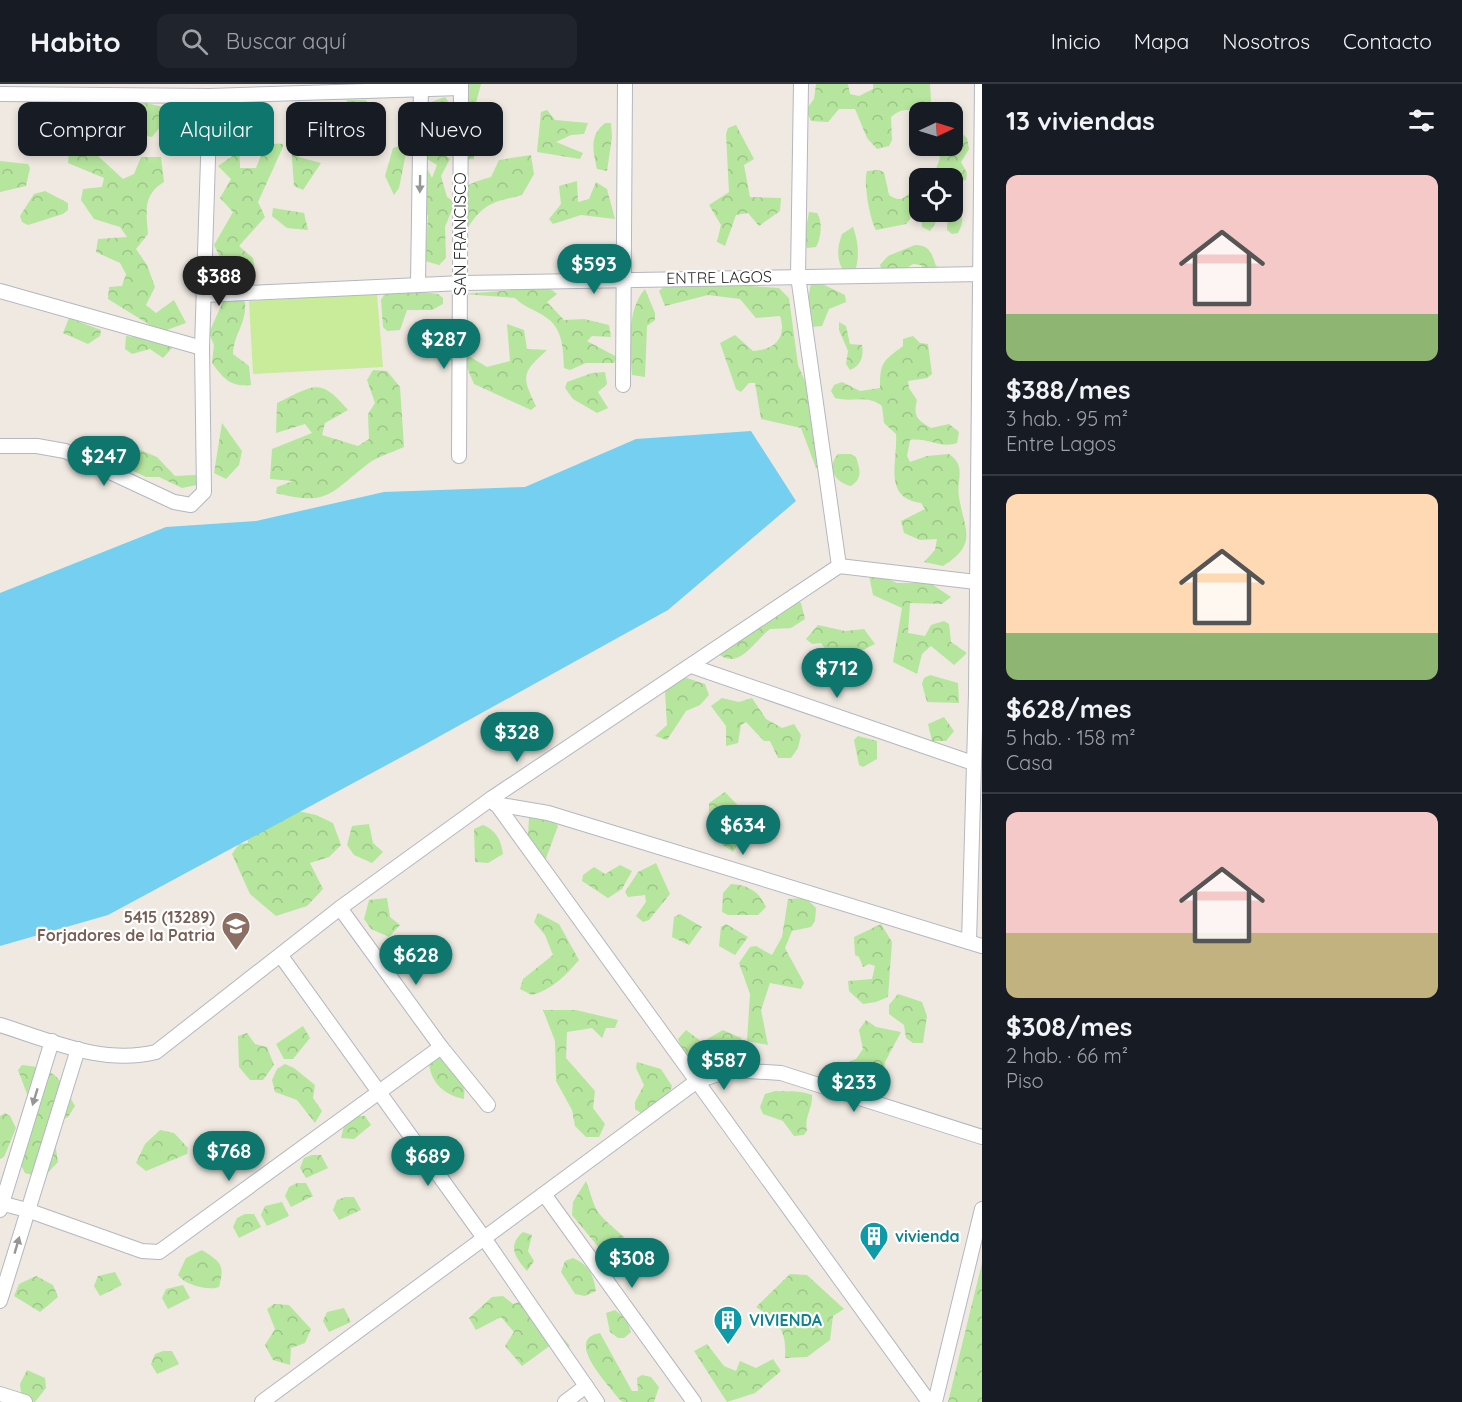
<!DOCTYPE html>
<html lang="es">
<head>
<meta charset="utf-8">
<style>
	:root { --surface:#171b24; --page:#20242c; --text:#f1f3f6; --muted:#9ea1a6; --line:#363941; --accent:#0f766e }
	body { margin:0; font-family:Quicksand,sans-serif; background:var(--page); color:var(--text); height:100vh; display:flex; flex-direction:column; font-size:22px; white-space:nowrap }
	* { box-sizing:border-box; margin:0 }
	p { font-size:20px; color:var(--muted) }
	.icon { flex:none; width:33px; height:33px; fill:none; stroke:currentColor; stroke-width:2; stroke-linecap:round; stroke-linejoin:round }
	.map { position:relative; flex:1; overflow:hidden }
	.side { display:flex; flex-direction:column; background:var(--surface); width:480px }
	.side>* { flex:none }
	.top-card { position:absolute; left:18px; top:18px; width:570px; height:54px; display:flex; gap:12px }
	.needle { width:39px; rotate:86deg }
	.fabs { position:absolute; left:909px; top:18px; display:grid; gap:12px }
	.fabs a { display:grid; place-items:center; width:54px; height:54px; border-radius:12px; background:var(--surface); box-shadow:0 3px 9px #0003; font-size:30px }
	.price { position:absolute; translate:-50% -51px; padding:0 14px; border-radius:21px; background:var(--accent); color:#fff; font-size:20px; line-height:39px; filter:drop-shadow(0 2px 3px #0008) }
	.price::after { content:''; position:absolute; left:50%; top:36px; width:18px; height:14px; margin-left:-9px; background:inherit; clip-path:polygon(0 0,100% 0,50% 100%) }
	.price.active { background:#222; color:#fff }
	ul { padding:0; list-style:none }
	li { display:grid; align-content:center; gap:12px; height:318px; padding:0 24px }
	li+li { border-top:2px solid var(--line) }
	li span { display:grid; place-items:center; height:186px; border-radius:12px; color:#555 }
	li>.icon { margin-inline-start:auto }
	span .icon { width:108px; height:108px; fill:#fffc; stroke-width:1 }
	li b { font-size:26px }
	h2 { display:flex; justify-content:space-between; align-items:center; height:72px; padding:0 24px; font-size:26px }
	.pill { padding:0 21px; border-radius:12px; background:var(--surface); box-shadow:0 3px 9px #0003; font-size:21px; line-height:54px }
	.pill.active { background:var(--accent); color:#fff }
	header { display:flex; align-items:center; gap:36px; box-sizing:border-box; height:84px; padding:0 30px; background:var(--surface); border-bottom:2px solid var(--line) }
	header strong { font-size:28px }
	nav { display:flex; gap:33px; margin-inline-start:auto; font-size:21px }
	.search { width:420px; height:54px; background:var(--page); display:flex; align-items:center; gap:15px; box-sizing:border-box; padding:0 21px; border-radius:12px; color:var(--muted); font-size:22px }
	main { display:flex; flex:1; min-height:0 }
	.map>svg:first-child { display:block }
	.forest { fill:url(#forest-crowns) }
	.pitch { fill:#c9ec9a }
	.water { fill:#75cff0 }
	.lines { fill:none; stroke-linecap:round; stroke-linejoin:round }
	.minor-casing { stroke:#b4b7c1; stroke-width:16 }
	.minor { stroke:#fff; stroke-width:14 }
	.oneway { fill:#969696 }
	.labels { text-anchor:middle; stroke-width:4.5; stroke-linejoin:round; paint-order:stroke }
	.street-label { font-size:16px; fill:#2e2e2e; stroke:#fff }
	.education-label { font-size:16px; font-weight:bold; fill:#785e54; stroke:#fff; text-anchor:end }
	.culture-label { font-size:16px; font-weight:bold; fill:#0d838f; stroke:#fff; text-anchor:start }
</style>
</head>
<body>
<header>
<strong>Habito</strong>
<div class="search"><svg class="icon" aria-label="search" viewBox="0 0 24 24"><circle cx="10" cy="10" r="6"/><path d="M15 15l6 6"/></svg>Buscar aquí</div>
<nav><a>Inicio</a><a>Mapa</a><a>Nosotros</a><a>Contacto</a></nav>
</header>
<main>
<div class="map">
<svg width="982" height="1318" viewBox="0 0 982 1318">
	<defs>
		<pattern id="forest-crowns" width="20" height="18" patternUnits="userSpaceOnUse" patternTransform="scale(1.5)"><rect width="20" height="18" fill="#b6e59e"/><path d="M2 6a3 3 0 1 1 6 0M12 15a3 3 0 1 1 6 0" fill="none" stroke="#9dc588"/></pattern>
	</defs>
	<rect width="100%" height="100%" fill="#efe9e1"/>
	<!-- forest -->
	<g class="forest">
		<polygon points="468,0 481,0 473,30 474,75 463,76 455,7"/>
		<path d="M816,0H848L850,10L859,12L873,5V0H930L931,18L924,25C910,28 903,22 891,33L892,56L889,62L877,65L867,54L855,25H839L828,38L811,37L806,26L814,15Z"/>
		<path d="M445,13C459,31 451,36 441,51H434L426,33L425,20Z"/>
		<path d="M248,16C262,29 271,36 266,56L247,46L239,51L240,84H256C263,68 264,58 283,60V63L258,118L265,133L239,162L253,174L255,186L231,195L214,161L233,128L220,114L231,95L218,82L234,71L220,56L221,46L232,49L221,23Z"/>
		<polygon points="347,16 366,16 377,36 375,45 369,49 340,37"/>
		<polygon points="147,19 178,27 200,44 203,57 194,60 181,46 173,51 167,41 161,42 152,53 127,48 117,40 115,22"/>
		<polygon points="55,23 66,29 51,45 43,45 43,24"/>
		<polygon points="547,26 555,36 588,39 584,50 571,51 556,58 583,69 580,75 537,68 541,28"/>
		<path d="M605,39H611L612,53L607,87L597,85C593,66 589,52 605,39Z"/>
		<polygon points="736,41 754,75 744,81 750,113 781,114 780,127 759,142 748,129 736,131 725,162 717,158 721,141 709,121 729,108 726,50 728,44"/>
		<polygon points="960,48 967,54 969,65 961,78 967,89 966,96 953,98 952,94 939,91 936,85 940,74 937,68 930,68 929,62 952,62 953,52"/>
		<path d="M86,61L123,95L134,90L141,73H161L164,98C143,110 146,128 148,150L136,165L147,181L155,203L146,221L156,229L174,216L186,239L164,247L158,246L108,215L109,203L122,202L126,190L120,179L96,168L98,155L127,153L120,143L94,135L81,116L83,105L102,103L104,94L68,79L69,67L74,63Z"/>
		<polygon points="291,61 299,73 321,79 303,106 294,102"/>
		<polygon points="399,62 406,69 399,104 394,111 385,92 393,64"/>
		<path d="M428,62L436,63L450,75L441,92L447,113L454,118C462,101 473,98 491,93L499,76L531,71L534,90L522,111C491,119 485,118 466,146L454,121L445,143L446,174L439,181L425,177L428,131H418L411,124L418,101L428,86L432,94L437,81L427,75L424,68Z"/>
		<polygon points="0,77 28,80 30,84 26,102 0,108"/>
		<path d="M878,86L884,88L889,111C908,125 912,99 924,91L927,94H920V128H934L936,138L930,147L922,143L921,131L914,130L906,140L876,146C870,136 863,98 867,87Z"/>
		<polygon points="577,97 578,118 589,115 596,98 607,105 615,135 581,131 553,140 549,135 561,120 559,102"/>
		<polygon points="45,107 68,119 68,126 63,130 28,141 22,138 20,132 34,110"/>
		<path d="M956,119C964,128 964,139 958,149L952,150L947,146L948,128H952L953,121Z"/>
		<polygon points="273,124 304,129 308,146 287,144 272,132"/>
		<path d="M809,128L817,129C823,137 821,155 816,163L807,164L804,156Z"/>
		<path d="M853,143C858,156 860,173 855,187L845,189C836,177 837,164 842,150Z"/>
		<path d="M915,161C930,161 932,170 936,182L950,187L928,192L921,181L913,180L898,190L882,187L880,181L888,172Z"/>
		<path d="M672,196L779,204L789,214L798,281L822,336L828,374L816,384L801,344L761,335L755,299H749L741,308L736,305L720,259L735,251L753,267C775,266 787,254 780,232L756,234L740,215L708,211L665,222L659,207Z"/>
		<polygon points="816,197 845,211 846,218 829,225 822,242 812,243 807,221 811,199"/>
		<path d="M548,203L557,210L547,218L564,236L584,235L609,241L611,253L592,252L587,257L617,273L614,279H586L570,286L564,284C563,264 563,243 544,232C533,225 524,223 515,214L463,210Z"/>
		<polygon points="393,205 438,210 443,214 443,220 432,226 407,226 400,246 387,247 383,243 381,216 387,206"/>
		<path d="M645,205L655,229V236L647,242L645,293L632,291C630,263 626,227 645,205Z"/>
		<path d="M236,211L245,218C247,239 234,249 233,270L249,282L251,301C230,303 224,295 212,279L214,261L209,249L224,215Z"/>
		<polygon points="69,234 101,246 100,252 88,260 63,249"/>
		<path d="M839,238L846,242L850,260L862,261C864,272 861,282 850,286L846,280L848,267L839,246Z"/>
		<path d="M507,240L524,246L527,265L547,266C522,289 521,291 536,322L531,326L474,300L466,281L435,272L439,254L487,283L510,277Z"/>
		<polygon points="126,252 161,256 173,263 163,274 150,265 132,270 125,265"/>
		<path d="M913,252L920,259L928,260L932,290L927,294L908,297L909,304L917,316C913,332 917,336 931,344L949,340L959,348L957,359C941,365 927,353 910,356L907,372L910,378L927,372L949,370C967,382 956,396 959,413C964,445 979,460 943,482L924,478L935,466L937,455L920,456L904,449L901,437L925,425L921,419C882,414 898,377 896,350L884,339L882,322C866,310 852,319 835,314L831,307L834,301L842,298L860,307L880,304C880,278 883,277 903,262V255Z"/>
		<path d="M373,286L387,287L400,303L404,363C393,368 379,372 369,379C331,408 329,423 276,409L277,403L293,397L270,395L272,365L312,349L305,340L276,349L277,319C314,302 319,292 348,326L325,339L322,351L358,362L369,355L368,330L375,319L367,296Z"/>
		<polygon points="605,288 607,300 598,308 608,324 597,329 573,315 565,304 567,298 592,289"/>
		<polygon points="222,339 242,367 239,381 226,395 214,389"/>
		<polygon points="133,363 157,373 175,392 195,391 201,393 202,400 182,404 159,393 146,393 112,377 121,367"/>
		<path d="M838,370H851L856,373C860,386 863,394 851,402C835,399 826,383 838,370Z"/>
		<polygon points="868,486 897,499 930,499 951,513 942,520 910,519 908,549 925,552 931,541 944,537 949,540 951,558 967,569 954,581 931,562 922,570 917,590 893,578 902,524 873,511"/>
		<path d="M797,516L801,519L805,535L791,544L770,545C752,559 736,593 712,563Z"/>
		<polygon points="818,541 845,547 864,545 875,560 857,569 846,568 843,564 836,568 825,565 821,559 812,560 806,555"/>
		<polygon points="930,591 958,599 959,619 927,618 922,600 924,594"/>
		<polygon points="687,594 705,600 709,611 700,621 686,627 667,656 655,652 667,641 665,608 674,596"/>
		<polygon points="722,614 739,618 752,614 766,635 782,644 794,640 801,651 798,664 791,674 778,674 770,657 764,657 746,638 741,641 738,659 726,662 726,642 711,622"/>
		<polygon points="944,633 954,647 946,657 932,657 928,640"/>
		<polygon points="858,652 877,657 877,675 863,683 859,681 854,656"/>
		<polygon points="725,708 752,736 733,768 709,751 709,719"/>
		<polygon points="289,725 316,731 333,739 341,761 329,773 310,779 323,805 307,822 276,832 250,810 232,770 239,760 248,759 247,752"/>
		<polygon points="548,729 558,742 545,777 528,754 529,733"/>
		<polygon points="369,740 373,759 383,768 372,779 354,771 347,761 352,742"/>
		<path d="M483,741C496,746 501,756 503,770L488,779L475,778L474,745Z"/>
		<polygon points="656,779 670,810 649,836 643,838 636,832 646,818 645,811 628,813 625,808 638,788"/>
		<polygon points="620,781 632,787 622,805 608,814 582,797 583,791 594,783 605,790"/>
		<path d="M731,800C748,801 759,807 766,823L758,831H728L722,828L723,809Z"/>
		<polygon points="387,814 390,833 400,841 389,853 371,845 364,835 369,816"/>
		<polygon points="806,814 816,824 815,837 811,843 792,847 785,864 804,899 801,905 770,899 761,926 768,961 747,957 750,910 739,879 750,863 756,862 772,871 782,853 788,815"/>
		<path d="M538,829L559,840L579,876C565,892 553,905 532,911L520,905L523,895L553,871L545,851L534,838Z"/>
		<polygon points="680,830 702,843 689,861 672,853 674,833"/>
		<polygon points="726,840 748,853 735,871 719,862 721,843"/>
		<polygon points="881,840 892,858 888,913 876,918 863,920 849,907 848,897 872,895 875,882 869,880 863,883 859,873 855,871 854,853"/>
		<polygon points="898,910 922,918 927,932 923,959 913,959 906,954 904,941 889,930 889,921"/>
		<polygon points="543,926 576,926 618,936 615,944 606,944 602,954 592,944 567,948 566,974 595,1007 593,1024 605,1040 599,1053 586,1053 575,1042 572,1026 556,997 555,957"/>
		<polygon points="866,936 876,943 901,948 885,978 883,999 843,992 841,986 844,980 856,975 863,965 859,946"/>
		<polygon points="303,942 310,954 293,975 284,975 276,960"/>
		<polygon points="686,946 702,958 723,946 741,954 745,965 734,970 715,968 697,978 685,973 678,955"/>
		<polygon points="247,949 255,960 267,963 274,981 263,996 250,996 239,983 238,952"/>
		<path d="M438,972C457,986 467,989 464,1015C442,1011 428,995 429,974Z"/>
		<polygon points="637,978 661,985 672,1002 665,1022 641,1029 635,1025 635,1018 644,1001 636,984"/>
		<polygon points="285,980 294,984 315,1001 313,1014 322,1027 315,1039 297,1016 275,1008 272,996 277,985"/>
		<path d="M22,981C56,984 60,994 75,1022L68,1033L52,1041L58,1078L43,1094L25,1089L19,1077L30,1018L18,986Z"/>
		<path d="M775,1007C787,1008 801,1006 812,1011C813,1024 804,1033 807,1046L804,1051L794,1052L783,1037L763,1030L760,1023L765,1010Z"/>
		<polygon points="5,1029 10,1032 16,1044 4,1073 0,1075 0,1032"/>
		<polygon points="354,1032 365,1032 371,1041 354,1055 341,1054 345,1038"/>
		<polygon points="160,1046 174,1049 188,1064 187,1070 146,1087 136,1079 145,1060"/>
		<polygon points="312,1071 321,1071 328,1084 306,1094 300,1084 304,1074"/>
		<path d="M586,1097C590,1106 593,1121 598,1128C615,1150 640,1157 642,1189L623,1193L572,1131L573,1118Z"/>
		<polygon points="297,1099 306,1099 313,1112 291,1123 285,1112 289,1103"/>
		<polygon points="345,1113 354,1113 361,1126 339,1136 333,1126 337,1116"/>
		<polygon points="282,1118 289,1132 267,1142 261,1131 265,1122"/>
		<polygon points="245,1130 254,1130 261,1143 239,1154 233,1143 237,1134"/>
		<path d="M523,1148L532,1151L528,1167L534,1177L527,1187C515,1173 507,1162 523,1148Z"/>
		<path d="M202,1166C221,1178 225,1181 219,1203C208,1207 185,1201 178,1191L186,1174Z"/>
		<path d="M573,1174C589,1181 593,1190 596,1207L585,1212L575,1210L561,1188L565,1177Z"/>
		<polygon points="982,1179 982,1318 948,1318"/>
		<polygon points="115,1188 122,1201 100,1212 94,1202 98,1192"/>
		<path d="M790,1190L807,1191L844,1225L833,1232L830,1256L807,1273L785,1274C787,1245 778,1237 756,1223Z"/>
		<polygon points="36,1192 53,1201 58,1213 40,1228 14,1212 19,1200"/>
		<polygon points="183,1201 190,1214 168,1225 162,1214 166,1205"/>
		<polygon points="503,1212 513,1220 529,1215 570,1262 560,1270 551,1261 522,1282 505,1262 514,1248 501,1233 476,1246 469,1234 492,1213"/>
		<polygon points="274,1220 289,1221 311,1245 305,1259 291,1264 290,1281 273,1276 265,1261 275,1245 267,1225"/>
		<polygon points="344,1224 351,1238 329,1248 323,1237 327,1228"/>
		<polygon points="615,1226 627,1236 631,1248 624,1254 618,1254 610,1248 606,1229"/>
		<path d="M600,1249L632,1307H638L637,1294L642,1291L651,1293L659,1303L654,1318H623L619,1315C609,1301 563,1255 600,1249Z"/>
		<polygon points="707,1260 724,1282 736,1287 740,1277 756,1284 773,1275 781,1287 755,1309 727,1318 694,1267"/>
		<polygon points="163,1267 172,1267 179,1280 157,1290 151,1280 155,1270"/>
		<polygon points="27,1286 45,1294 46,1304 35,1318 22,1316 20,1300"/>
	</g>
	<!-- pitch -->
	<polygon class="pitch" points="377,210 383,283 253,290 249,217"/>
	<!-- water -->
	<polygon class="water" points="751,347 796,417 668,526 422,662 108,831 0,862 0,509 166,443 256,437 384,408 525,403 636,355"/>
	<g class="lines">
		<!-- minor casing -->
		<g class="minor-casing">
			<g id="minor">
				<polyline points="801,0 798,192 839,482"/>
				<polyline points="0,10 210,12 461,4"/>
				<polyline points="418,200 421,0"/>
				<polyline points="0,207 202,264"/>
				<polyline points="204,211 462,199 982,190"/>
				<polyline points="623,301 625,0"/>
				<polyline points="0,362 37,362 65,367 174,418 191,421 204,408 202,264 210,12"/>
				<polyline points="459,372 461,0"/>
				<polyline points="691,582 973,679"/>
				<polyline points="492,714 929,1318"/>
				<polyline points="495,720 548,729 982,862"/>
				<polyline points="340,824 441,963 488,1021"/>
				<polyline points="969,858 976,609 982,0"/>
				<polyline points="281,872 484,1154 597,1318"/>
				<path d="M0,941C51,957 103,981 156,968L340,824L492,714L839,482L976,498"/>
				<polyline points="544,1110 694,1318"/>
				<polyline points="0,1119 27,1126 142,1167 159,1168 441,963"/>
				<polyline points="0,1126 52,957"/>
				<polyline points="0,1217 78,965"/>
				<polyline points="0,1310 25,1318"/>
				<polyline points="262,1318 697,997 731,986 781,989 982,1053"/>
				<polyline points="565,1318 586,1302"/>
				<polyline points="935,1318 982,1125"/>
			</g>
		</g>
		<!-- minor -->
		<use href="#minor" class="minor"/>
	</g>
	<!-- one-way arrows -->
	<defs><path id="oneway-solid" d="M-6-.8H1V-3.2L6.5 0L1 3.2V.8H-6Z" transform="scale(1.5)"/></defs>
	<g class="oneway">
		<use href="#oneway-solid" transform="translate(420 100) rotate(91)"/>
		<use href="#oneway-solid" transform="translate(35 1013) rotate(107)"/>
		<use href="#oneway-solid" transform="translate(17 1161) rotate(-74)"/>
	</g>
	<!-- icons -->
	<defs>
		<g id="school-pin" transform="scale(1.5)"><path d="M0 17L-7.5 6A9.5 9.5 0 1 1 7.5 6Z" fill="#8d6e63" stroke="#fff"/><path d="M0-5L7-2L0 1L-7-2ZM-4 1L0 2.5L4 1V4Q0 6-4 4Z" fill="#fff"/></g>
		<g id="building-pin" transform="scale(1.5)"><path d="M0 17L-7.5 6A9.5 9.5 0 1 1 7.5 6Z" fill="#0f9aa8" stroke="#fff"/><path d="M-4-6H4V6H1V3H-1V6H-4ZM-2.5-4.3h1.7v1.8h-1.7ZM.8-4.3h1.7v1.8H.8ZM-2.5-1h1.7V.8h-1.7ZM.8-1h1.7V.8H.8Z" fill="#fff"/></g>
	</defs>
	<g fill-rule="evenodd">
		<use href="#school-pin" x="236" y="842"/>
		<use href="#building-pin" x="874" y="1152"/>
		<use href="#building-pin" x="728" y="1236"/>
	</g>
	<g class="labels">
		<!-- street labels -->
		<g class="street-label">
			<text transform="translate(460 150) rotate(-90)" y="6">SAN FRANCISCO</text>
			<text transform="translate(719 193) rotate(-1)" y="6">ENTRE LAGOS</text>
		</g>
		<!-- education labels -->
		<g class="education-label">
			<text x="215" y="839">5415 (13289)<tspan x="215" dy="18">Forjadores de la Patria</tspan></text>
		</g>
		<!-- culture labels -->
		<g class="culture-label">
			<text x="895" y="1158">vivienda</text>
			<text x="749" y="1242">VIVIENDA</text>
		</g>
	</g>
</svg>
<div class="fabs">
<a><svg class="needle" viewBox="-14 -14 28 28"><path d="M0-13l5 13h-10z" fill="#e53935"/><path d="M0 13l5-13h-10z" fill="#9ea1a6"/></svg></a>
<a><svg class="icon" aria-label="locate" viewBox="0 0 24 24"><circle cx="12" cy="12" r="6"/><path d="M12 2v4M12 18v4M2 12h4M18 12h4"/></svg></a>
</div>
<b class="price" style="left:594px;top:211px">$593</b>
<b class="price active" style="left:219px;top:223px">$388</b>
<b class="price" style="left:444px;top:286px">$287</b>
<b class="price" style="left:104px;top:403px">$247</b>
<b class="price" style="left:837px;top:615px">$712</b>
<b class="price" style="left:517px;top:679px">$328</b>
<b class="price" style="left:743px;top:772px">$634</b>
<b class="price" style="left:416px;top:902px">$628</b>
<b class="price" style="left:724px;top:1007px">$587</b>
<b class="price" style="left:854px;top:1029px">$233</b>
<b class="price" style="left:229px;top:1098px">$768</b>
<b class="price" style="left:428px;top:1103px">$689</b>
<b class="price" style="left:632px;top:1205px">$308</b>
<div class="top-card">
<a class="pill">Comprar</a>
<a class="pill active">Alquilar</a>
<a class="pill">Filtros</a>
<a class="pill">Nuevo</a>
</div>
</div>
<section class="side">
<h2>13 viviendas<svg class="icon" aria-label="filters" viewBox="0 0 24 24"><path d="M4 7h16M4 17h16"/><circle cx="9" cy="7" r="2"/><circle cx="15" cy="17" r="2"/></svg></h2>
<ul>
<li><span style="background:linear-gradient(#f6c9c9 75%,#8fb573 0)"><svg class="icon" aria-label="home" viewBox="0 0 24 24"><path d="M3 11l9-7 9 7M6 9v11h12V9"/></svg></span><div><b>$388/mes</b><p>3 hab. · 95 m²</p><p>Entre Lagos</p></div></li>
<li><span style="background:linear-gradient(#ffd9b3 75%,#8fb573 0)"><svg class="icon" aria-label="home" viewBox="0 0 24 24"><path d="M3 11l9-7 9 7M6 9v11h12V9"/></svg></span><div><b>$628/mes</b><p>5 hab. · 158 m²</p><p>Casa</p></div></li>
<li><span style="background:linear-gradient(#f6c9c9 65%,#c2b280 0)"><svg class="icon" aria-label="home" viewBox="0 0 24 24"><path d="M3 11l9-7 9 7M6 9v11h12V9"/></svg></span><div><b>$308/mes</b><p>2 hab. · 66 m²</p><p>Piso</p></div></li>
</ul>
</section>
</main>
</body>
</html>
